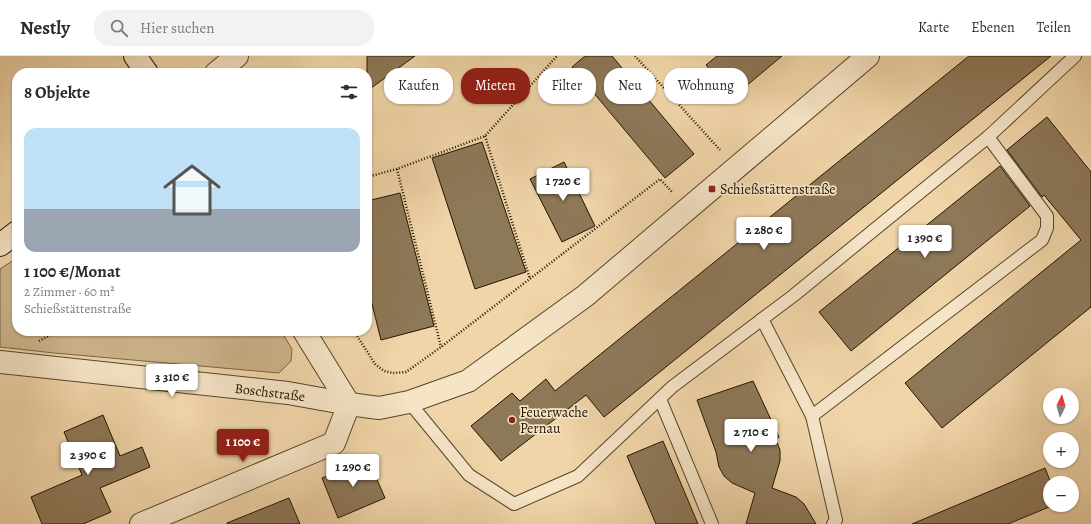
<!DOCTYPE html>
<html lang="de">
<head>
<meta charset="utf-8">
<style>
	:root { --surface:#fff; --page:#f2f2f3; --text:#2b2b33; --muted:#7c7c81; --line:#e1e1e2; --accent:#8f2418 }
	body { margin:0; font-family:Alegreya,serif; background:var(--page); color:var(--text); height:100vh; display:flex; flex-direction:column; font-size:15px; white-space:nowrap }
	* { box-sizing:border-box; margin:0 }
	p { font-size:13px; color:var(--muted) }
	.icon { flex:none; width:22px; height:22px; fill:none; stroke:currentColor; stroke-width:2; stroke-linecap:round; stroke-linejoin:round }
	.map { position:relative; flex:1; overflow:hidden }
	.details { position:absolute; left:12px; top:12px; width:360px; height:268px; display:flex; flex-direction:column; background:var(--surface); border-radius:16px; box-shadow:0 1px 3px #0004 }
	.details>* { flex:none }
	.hud { position:absolute; left:384px; top:12px; width:380px; height:36px; display:flex; gap:8px }
	.needle { width:26px; rotate:5deg }
	.controls { position:absolute; left:1043px; top:332px; display:grid; gap:8px }
	.controls a { display:grid; place-items:center; width:36px; height:36px; border-radius:50%; background:var(--surface); box-shadow:0 1px 3px #0004; font-size:20px }
	.price { position:absolute; translate:-50% -34px; padding:0 9px; border-radius:4px; background:#fff; color:#222; font-size:13px; line-height:26px; filter:drop-shadow(0 1px 2px #0008) }
	.price::after { content:''; position:absolute; left:50%; top:24px; width:12px; height:9px; margin-left:-6px; background:inherit; clip-path:polygon(0 0,100% 0,50% 100%) }
	.price.on { background:var(--accent); color:#fff }
	ul { padding:0; list-style:none }
	li { display:grid; align-content:center; gap:8px; height:212px; padding:0 12px }
	li+li { border-top:1px solid var(--line) }
	li span { display:grid; place-items:center; height:124px; border-radius:12px; color:#555 }
	li>.icon { margin-inline-start:auto }
	span .icon { width:72px; height:72px; fill:#fffc; stroke-width:1 }
	li b { font-size:17px }
	h2 { display:flex; justify-content:space-between; align-items:center; height:48px; padding:0 12px; font-size:17px }
	.tag { padding:0 14px; border-radius:16px; background:var(--surface); box-shadow:0 1px 3px #0004; font-size:14px; line-height:36px }
	.tag.on { background:var(--accent); color:#fff }
	header { display:flex; align-items:center; gap:24px; box-sizing:border-box; height:56px; padding:0 20px; background:var(--surface); border-bottom:1px solid var(--line) }
	header strong { font-size:19px }
	nav { display:flex; gap:22px; margin-inline-start:auto; font-size:14px }
	.search { width:280px; height:36px; background:var(--page); display:flex; align-items:center; gap:10px; box-sizing:border-box; padding:0 14px; border-radius:16px; color:var(--muted); font-size:15px }
	.map>svg:first-child { display:block }
	.green { fill:#cdb48c; stroke:#786447 }
	.building { fill:#8d7858; stroke:#221402 }
	.lines { fill:none; stroke-linecap:round; stroke-linejoin:round }
	.service-casing { stroke:#56442c; stroke-width:14 }
	.minor-casing { stroke:#56442c; stroke-width:24 }
	.secondary-casing { stroke:#221402; stroke-width:24 }
	.path { stroke:#221402; stroke-width:2.5; stroke-dasharray:1 2; stroke-linecap:butt }
	.service { stroke:#f5e4c6; stroke-width:12 }
	.minor { stroke:#f5e4c6; stroke-width:22 }
	.secondary { stroke:#f5e4c6; stroke-width:22 }
	.poi-dot { fill:#8f2418; stroke:#f5e4c6; stroke-width:1.5 }
	.labels { text-anchor:middle; stroke-width:3.5; stroke-linejoin:round; paint-order:stroke }
	.poi-label { font-size:14px; fill:#221402; stroke:#f5e4c6; text-anchor:start }
	.street-label { font-size:14px; fill:#221402; stroke:#f5e4c6 }
</style>
</head>
<body>
<header>
<strong>Nestly</strong>
<div class="search"><svg class="icon" aria-label="search" viewBox="0 0 24 24"><circle cx="10" cy="10" r="6"/><path d="M15 15l6 6"/></svg>Hier suchen</div>
<nav><a>Karte</a><a>Ebenen</a><a>Teilen</a></nav>
</header>
<div class="map">
<svg width="1091" height="468" viewBox="0 0 1091 468">
	<rect width="100%" height="100%" fill="#f0d5a8"/>
	<filter id="stains"><feTurbulence type="fractalNoise" baseFrequency=".005" numOctaves="4"/><feColorMatrix values="0 0 0 0 .2 0 0 0 0 .09 0 0 0 0 .02 0 0 0 .5 -.17"/></filter>
	<radialGradient id="worn" r=".72"><stop offset=".6" stop-color="#630" stop-opacity="0"/><stop offset="1" stop-color="#630" stop-opacity=".3"/></radialGradient>
	<!-- green -->
	<polygon class="green" points="17,202 17,275 281,275 292,293 291,305 279,317 54,297 0,291 0,213"/>
	<!-- building -->
	<g class="building">
		<polygon points="367,0 415,0 367,35"/>
		<polygon points="585,0 612,0 694,98 665,122 572,11"/>
		<polygon points="717,0 782,0 733,41 706,9"/>
		<polygon points="969,0 1051,0 604,361 586,339 501,405 471,370 512,337 520,345 546,323 555,335"/>
		<polygon points="1047,61 1091,116 1091,251 942,372 905,327 1081,184 1044,139 1042,141 1007,94"/>
		<polygon points="482,86 526,216 475,233 432,102"/>
		<polygon points="564,106 595,170 562,186 530,123"/>
		<polygon points="1000,110 1030,150 851,295 819,256"/>
		<polygon points="400,137 434,270 381,284 367,228 367,145"/>
		<polygon points="753,325 779,381 776,384 780,394 780,405 772,432 796,441 804,448 816,468 746,468 755,437 732,427 724,420 719,411 716,396 697,344"/>
		<polygon points="103,359 120,400 142,391 150,411 100,432 111,456 83,468 42,468 31,441 82,419 64,376"/>
		<polygon points="663,385 698,468 656,468 627,400"/>
		<polygon points="368,403 385,442 338,462 322,422"/>
		<polygon points="1045,412 1051,427 1050,449 1054,449 1008,468 912,468"/>
		<polygon points="289,442 300,468 227,468 227,467"/>
	</g>
	<g class="lines">
		<!-- service casing -->
		<g class="service-casing">
			<g id="service">
				<polyline points="762,263 812,360 836,464 833,468"/>
				<polyline points="660,343 712,468"/>
				<polyline points="409,346 469,419 514,448 578,420 672,331 793,240 988,81 1075,0"/>
				<polyline points="812,360 1042,184 1047,172 1047,160 988,81"/>
			</g>
		</g>
		<!-- minor casing -->
		<g class="minor-casing">
			<g id="minor">
				<polyline points="216,17 237,0"/>
				<polyline points="304,275 349,348"/>
				<polyline points="0,306 288,337 349,348 379,352 409,346 468,325 585,240 868,0"/>
				<polyline points="141,468 334,387 349,348"/>
			</g>
		</g>
		<!-- secondary casing -->
		<g class="secondary-casing">
			<g id="secondary">
				<polyline points="135,0 147,17"/>
				<polyline points="0,189 17,176"/>
			</g>
		</g>
		<!-- path -->
		<g class="path">
			<polyline points="635,0 720,94"/>
			<polyline points="485,80 530,223"/>
			<polyline points="397,113 441,291"/>
			<polyline points="367,121 397,113 485,80 557,0"/>
			<polyline points="354,275 375,308 384,315 393,317 406,316 441,291 660,123 672,136"/>
			<polyline points="39,285 58,275"/>
		</g>
		<!-- service -->
		<use href="#service" class="service"/>
		<!-- minor -->
		<use href="#minor" class="minor"/>
		<!-- secondary -->
		<use href="#secondary" class="secondary"/>
	</g>
	<!-- markers -->
	<g class="poi-dot">
		<rect x="708" y="129" width="8" height="8" rx="2"/>
		<circle cx="512" cy="364" r="4"/>
	</g>
	<g class="labels">
		<!-- poi labels -->
		<g class="poi-label">
			<text x="720" y="138">Schießstättenstraße</text>
			<text x="520" y="361">Feuerwache<tspan x="520" dy="16">Pernau</tspan></text>
		</g>
		<!-- street labels -->
		<g class="street-label">
			<text transform="translate(270 336) rotate(7)" y="5">Boschstraße</text>
		</g>
	</g>
	<rect width="100%" height="100%" filter="url(#stains)"/>
	<rect width="100%" height="100%" fill="url(#worn)"/>
</svg>
<div class="controls">
<a><svg class="needle" viewBox="-14 -14 28 28"><path d="M0-13l5 13h-10z" fill="#e53935"/><path d="M0 13l5-13h-10z" fill="#7c7c81"/></svg></a>
<a>+</a>
<a>−</a>
</div>
<b class="price" style="left:563px;top:146px">1 720 €</b>
<b class="price" style="left:764px;top:195px">2 280 €</b>
<b class="price" style="left:925px;top:203px">1 390 €</b>
<b class="price" style="left:172px;top:342px">3 310 €</b>
<b class="price" style="left:751px;top:397px">2 710 €</b>
<b class="price on" style="left:243px;top:407px">1 100 €</b>
<b class="price" style="left:88px;top:420px">2 390 €</b>
<b class="price" style="left:353px;top:432px">1 290 €</b>
<div class="hud">
<a class="tag">Kaufen</a>
<a class="tag on">Mieten</a>
<a class="tag">Filter</a>
<a class="tag">Neu</a>
<a class="tag">Wohnung</a>
</div>
<section class="details">
<h2>8 Objekte<svg class="icon" aria-label="filters" viewBox="0 0 24 24"><path d="M4 7h16M4 17h16"/><circle cx="9" cy="7" r="2"/><circle cx="15" cy="17" r="2"/></svg></h2>
<ul>
<li><span style="background:linear-gradient(#bfe0f5 65%,#9aa5b1 0)"><svg class="icon" aria-label="home" viewBox="0 0 24 24"><path d="M3 11l9-7 9 7M6 9v11h12V9"/></svg></span><div><b>1 100 €/Monat</b><p>2 Zimmer · 60 m²</p><p>Schießstättenstraße</p></div></li>
</ul>
</section>
</div>
</body>
</html>
